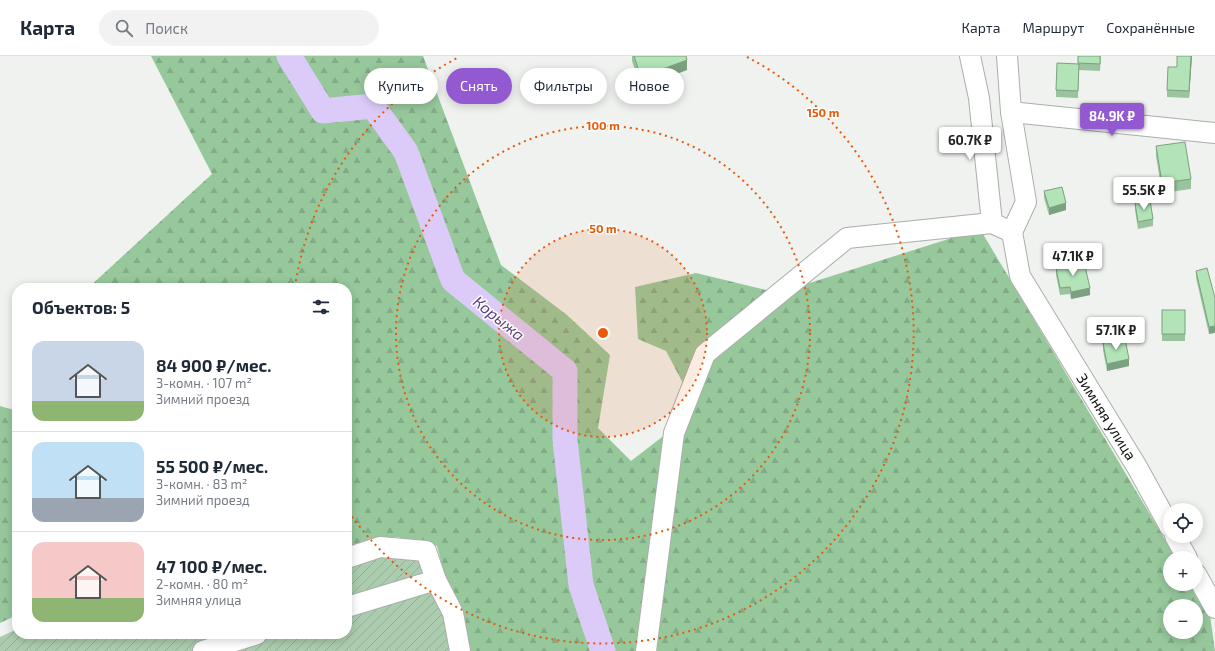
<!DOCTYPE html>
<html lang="ru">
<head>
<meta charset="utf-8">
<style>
	:root { --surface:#fff; --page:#f2f2f3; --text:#1f2937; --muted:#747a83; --line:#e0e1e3; --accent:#9259d1 }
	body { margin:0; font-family:"Exo 2",sans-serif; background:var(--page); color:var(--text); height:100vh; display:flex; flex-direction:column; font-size:15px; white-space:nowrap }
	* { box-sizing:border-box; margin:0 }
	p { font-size:13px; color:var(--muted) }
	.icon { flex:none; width:22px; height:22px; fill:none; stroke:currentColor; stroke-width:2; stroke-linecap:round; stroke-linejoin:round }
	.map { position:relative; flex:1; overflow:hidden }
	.panel { position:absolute; left:12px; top:227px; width:340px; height:356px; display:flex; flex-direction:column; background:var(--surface); border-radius:16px; box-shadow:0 2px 10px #0003 }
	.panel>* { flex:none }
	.banner { position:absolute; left:364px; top:12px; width:380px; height:36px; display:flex; gap:8px }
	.fabs { position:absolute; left:1163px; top:447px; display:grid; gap:8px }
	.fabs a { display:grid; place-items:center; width:40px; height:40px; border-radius:50%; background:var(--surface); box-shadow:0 2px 10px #0003; font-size:20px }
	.price { position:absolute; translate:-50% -34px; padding:0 9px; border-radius:4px; background:#fff; color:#222; font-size:13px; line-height:26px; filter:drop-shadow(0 1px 2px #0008) }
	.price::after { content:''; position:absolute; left:50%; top:24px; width:12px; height:9px; margin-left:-6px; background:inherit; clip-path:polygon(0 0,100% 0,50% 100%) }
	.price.selected { background:var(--accent); color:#fff }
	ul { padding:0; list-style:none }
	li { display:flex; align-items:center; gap:12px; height:100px; padding:0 20px }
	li+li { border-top:1px solid var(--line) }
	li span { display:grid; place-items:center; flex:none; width:112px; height:80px; border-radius:12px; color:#555 }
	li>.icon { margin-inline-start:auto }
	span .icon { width:48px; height:48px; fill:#fffc; stroke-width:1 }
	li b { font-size:17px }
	h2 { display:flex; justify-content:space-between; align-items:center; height:48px; padding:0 20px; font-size:17px }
	.chip { padding:0 14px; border-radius:18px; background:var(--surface); box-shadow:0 2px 10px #0003; font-size:14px; line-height:36px }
	.chip.selected { background:var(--accent); color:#fff }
	header { display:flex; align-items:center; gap:24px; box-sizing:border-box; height:56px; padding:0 20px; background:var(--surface); border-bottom:1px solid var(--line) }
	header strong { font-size:19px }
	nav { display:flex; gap:22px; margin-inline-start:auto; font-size:14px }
	.search { width:280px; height:36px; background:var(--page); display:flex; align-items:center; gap:10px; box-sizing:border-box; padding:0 14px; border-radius:22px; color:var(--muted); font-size:15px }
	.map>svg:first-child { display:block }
	.forest { fill:url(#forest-firs); fill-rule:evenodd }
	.garden { fill:url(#garden-furrows) }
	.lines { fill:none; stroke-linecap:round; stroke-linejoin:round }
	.river { stroke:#dccbf8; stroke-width:25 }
	.minor-casing { stroke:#abaeab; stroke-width:22 }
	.minor { stroke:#fff; stroke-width:20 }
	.wall { fill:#99c49d }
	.shaded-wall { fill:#7da080 }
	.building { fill:#b2e4b7; stroke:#7da080 }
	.ring { fill:none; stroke:#e8590c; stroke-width:2; stroke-dasharray:2 4 }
	.labels { text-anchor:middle; stroke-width:3; stroke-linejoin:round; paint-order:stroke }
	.street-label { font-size:15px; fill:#0b0c0b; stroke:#fcfffc }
	.water-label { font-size:16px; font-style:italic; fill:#604184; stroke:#fcfffc }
	.centre { fill:#e8590c; stroke:#fcfffc; stroke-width:2 }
	.ring-label { font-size:12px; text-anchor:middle; font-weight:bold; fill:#e8590c; stroke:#fcfffc; stroke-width:3; stroke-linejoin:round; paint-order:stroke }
</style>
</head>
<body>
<header>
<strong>Карта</strong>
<div class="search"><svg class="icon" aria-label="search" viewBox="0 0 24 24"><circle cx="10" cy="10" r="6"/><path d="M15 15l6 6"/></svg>Поиск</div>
<nav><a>Карта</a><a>Маршрут</a><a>Сохранённые</a></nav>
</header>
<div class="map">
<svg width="1215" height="595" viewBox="0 0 1215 595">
	<defs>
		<pattern id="forest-firs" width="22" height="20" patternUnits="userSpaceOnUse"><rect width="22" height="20" fill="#97c89c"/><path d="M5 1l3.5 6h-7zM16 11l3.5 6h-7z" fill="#81ab85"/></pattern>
		<pattern id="garden-furrows" width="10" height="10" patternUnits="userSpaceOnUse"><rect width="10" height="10" fill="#acccaf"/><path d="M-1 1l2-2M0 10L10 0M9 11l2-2" fill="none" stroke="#93ae95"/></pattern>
	</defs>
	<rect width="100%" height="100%" fill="#eff2ef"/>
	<!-- forest -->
	<g class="forest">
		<polygon points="151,0 423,0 501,209 567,259 610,299 598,372 631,405 666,378 638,595 464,595 437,490 397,481 347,492 347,232 88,232 212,118"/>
		<path d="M980,173L1176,502H1170V528H1191L1210,559L1215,595H655L685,331L666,295L638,283L635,231L696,217L778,237ZM1170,550H1196V576H1170Z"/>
		<polygon points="0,350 14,354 17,353 17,559 0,567"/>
	</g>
	<!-- garden -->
	<polygon class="garden" points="431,490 459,595 0,595 0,581 17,573 17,578 347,578 347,505"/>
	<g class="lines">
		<!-- river -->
		<polyline class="river" points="289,0 323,55 373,50 406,96 453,224 565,315 565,384 581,529 603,595"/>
		<!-- minor casing -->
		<g class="minor-casing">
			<g id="minor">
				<polyline points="970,0 979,42 992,167 1005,173"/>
				<polyline points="1007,0 1011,56 1026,146 1012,176 1020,220 1137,411 1170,471"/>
				<polyline points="1011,56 1215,77"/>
				<polyline points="1175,480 1187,502"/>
				<polyline points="347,502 380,491 426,495 436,524"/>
				<polyline points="1196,518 1215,552"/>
				<polyline points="347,551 436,524 453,557 460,595"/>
				<polyline points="203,595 257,578"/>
				<polyline points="646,595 674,377 705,298 847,182 992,167"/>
			</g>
		</g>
		<!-- minor -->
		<use href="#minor" class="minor"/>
	</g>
	<!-- wall -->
	<g class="wall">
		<polygon points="632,0 686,0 687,14 641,31 632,5"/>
		<polygon points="1078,0 1101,0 1100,15 1079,14 1078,42 1056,41 1056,34 1078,8"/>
		<polygon points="1177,0 1192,0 1189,42 1167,41 1167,34 1177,11"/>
		<polygon points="1156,90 1191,123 1191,133 1162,137 1156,100"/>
		<polygon points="1044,135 1066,154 1049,159 1044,142"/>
		<polygon points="1135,147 1153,163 1153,170 1138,173 1135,154"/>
		<polygon points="1056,212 1090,239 1071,243 1070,238 1060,239 1056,219"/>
		<polygon points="1196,215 1215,242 1209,278 1196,222"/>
		<rect x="1162" y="254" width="23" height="31"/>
		<polygon points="1103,287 1129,310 1107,315 1103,294"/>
	</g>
	<!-- shaded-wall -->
	<g class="shaded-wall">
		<polygon points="1191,0 1192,0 1189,42 1189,35"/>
		<polygon points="687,4 687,14 641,31 641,21"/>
		<polygon points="1066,147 1066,154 1049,159 1049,152"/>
		<polygon points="1090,232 1090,239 1071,243 1071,236"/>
		<polygon points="1215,270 1215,277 1209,278 1209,271"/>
		<polygon points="1129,303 1129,310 1107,315 1107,308"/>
	</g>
	<!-- building -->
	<g class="building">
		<polygon points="634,0 686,0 687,4 641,21"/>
		<polygon points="1078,0 1100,0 1100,8 1078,7"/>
		<polygon points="1177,0 1191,0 1189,35 1167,34 1168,11 1177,11"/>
		<polygon points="1057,7 1079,8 1078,35 1056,34"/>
		<polygon points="1185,86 1191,123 1162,127 1156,90"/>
		<polygon points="1062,131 1066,147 1049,152 1044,135"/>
		<polygon points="1150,144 1153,163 1138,166 1135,147"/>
		<polygon points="1084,206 1090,232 1071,236 1070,231 1060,232 1056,212"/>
		<polygon points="1207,212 1215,242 1215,270 1209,271 1196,215"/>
		<rect x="1162" y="254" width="23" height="24"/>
		<polygon points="1125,283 1129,303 1107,308 1103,287"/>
	</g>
	<!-- distance rings -->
	<circle cx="603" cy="277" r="104" fill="#e8590c" fill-opacity=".12"/>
	<g class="ring">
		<circle cx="603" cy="277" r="104"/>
		<circle cx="603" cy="277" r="207"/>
		<path d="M295 231A311 311 0 0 1 459 1M747 1A311 311 0 1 1 348 455"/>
	</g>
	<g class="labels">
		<!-- street labels -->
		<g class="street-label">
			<text transform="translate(1106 361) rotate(58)" y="5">Зимняя улица</text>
		</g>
		<!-- water labels -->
		<g class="water-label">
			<text transform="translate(499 262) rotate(39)" y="6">Корыжа</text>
		</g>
	</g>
	<circle cx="603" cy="277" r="6" class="centre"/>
	<g class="ring-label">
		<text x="823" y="61">150 m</text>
		<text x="603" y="74">100 m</text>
		<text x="603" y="177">50 m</text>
	</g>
</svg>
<div class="fabs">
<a><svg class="icon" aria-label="locate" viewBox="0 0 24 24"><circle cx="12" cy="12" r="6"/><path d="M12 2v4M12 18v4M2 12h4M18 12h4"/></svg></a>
<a>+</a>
<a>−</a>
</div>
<b class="price selected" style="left:1112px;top:81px">84.9K ₽</b>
<b class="price" style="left:970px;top:105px">60.7K ₽</b>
<b class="price" style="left:1144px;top:155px">55.5K ₽</b>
<b class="price" style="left:1073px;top:221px">47.1K ₽</b>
<b class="price" style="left:1116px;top:295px">57.1K ₽</b>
<div class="banner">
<a class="chip">Купить</a>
<a class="chip selected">Снять</a>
<a class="chip">Фильтры</a>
<a class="chip">Новое</a>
</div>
<section class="panel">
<h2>Объектов: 5<svg class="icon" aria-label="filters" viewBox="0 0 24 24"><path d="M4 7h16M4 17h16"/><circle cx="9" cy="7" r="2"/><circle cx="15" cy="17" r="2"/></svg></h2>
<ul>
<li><span style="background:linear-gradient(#c9d6e8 75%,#8fb573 0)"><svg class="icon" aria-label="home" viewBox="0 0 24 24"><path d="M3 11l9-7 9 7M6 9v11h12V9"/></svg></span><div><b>84 900 ₽/мес.</b><p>3-комн. · 107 m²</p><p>Зимний проезд</p></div></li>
<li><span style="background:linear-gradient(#bfe0f5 70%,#9aa5b1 0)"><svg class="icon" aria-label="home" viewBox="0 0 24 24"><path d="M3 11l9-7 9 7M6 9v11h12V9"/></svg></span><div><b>55 500 ₽/мес.</b><p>3-комн. · 83 m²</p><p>Зимний проезд</p></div></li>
<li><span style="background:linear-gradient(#f6c9c9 70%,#8fb573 0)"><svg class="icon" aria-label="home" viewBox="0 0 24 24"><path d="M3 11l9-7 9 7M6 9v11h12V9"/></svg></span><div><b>47 100 ₽/мес.</b><p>2-комн. · 80 m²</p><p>Зимняя улица</p></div></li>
</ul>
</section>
</div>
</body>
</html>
